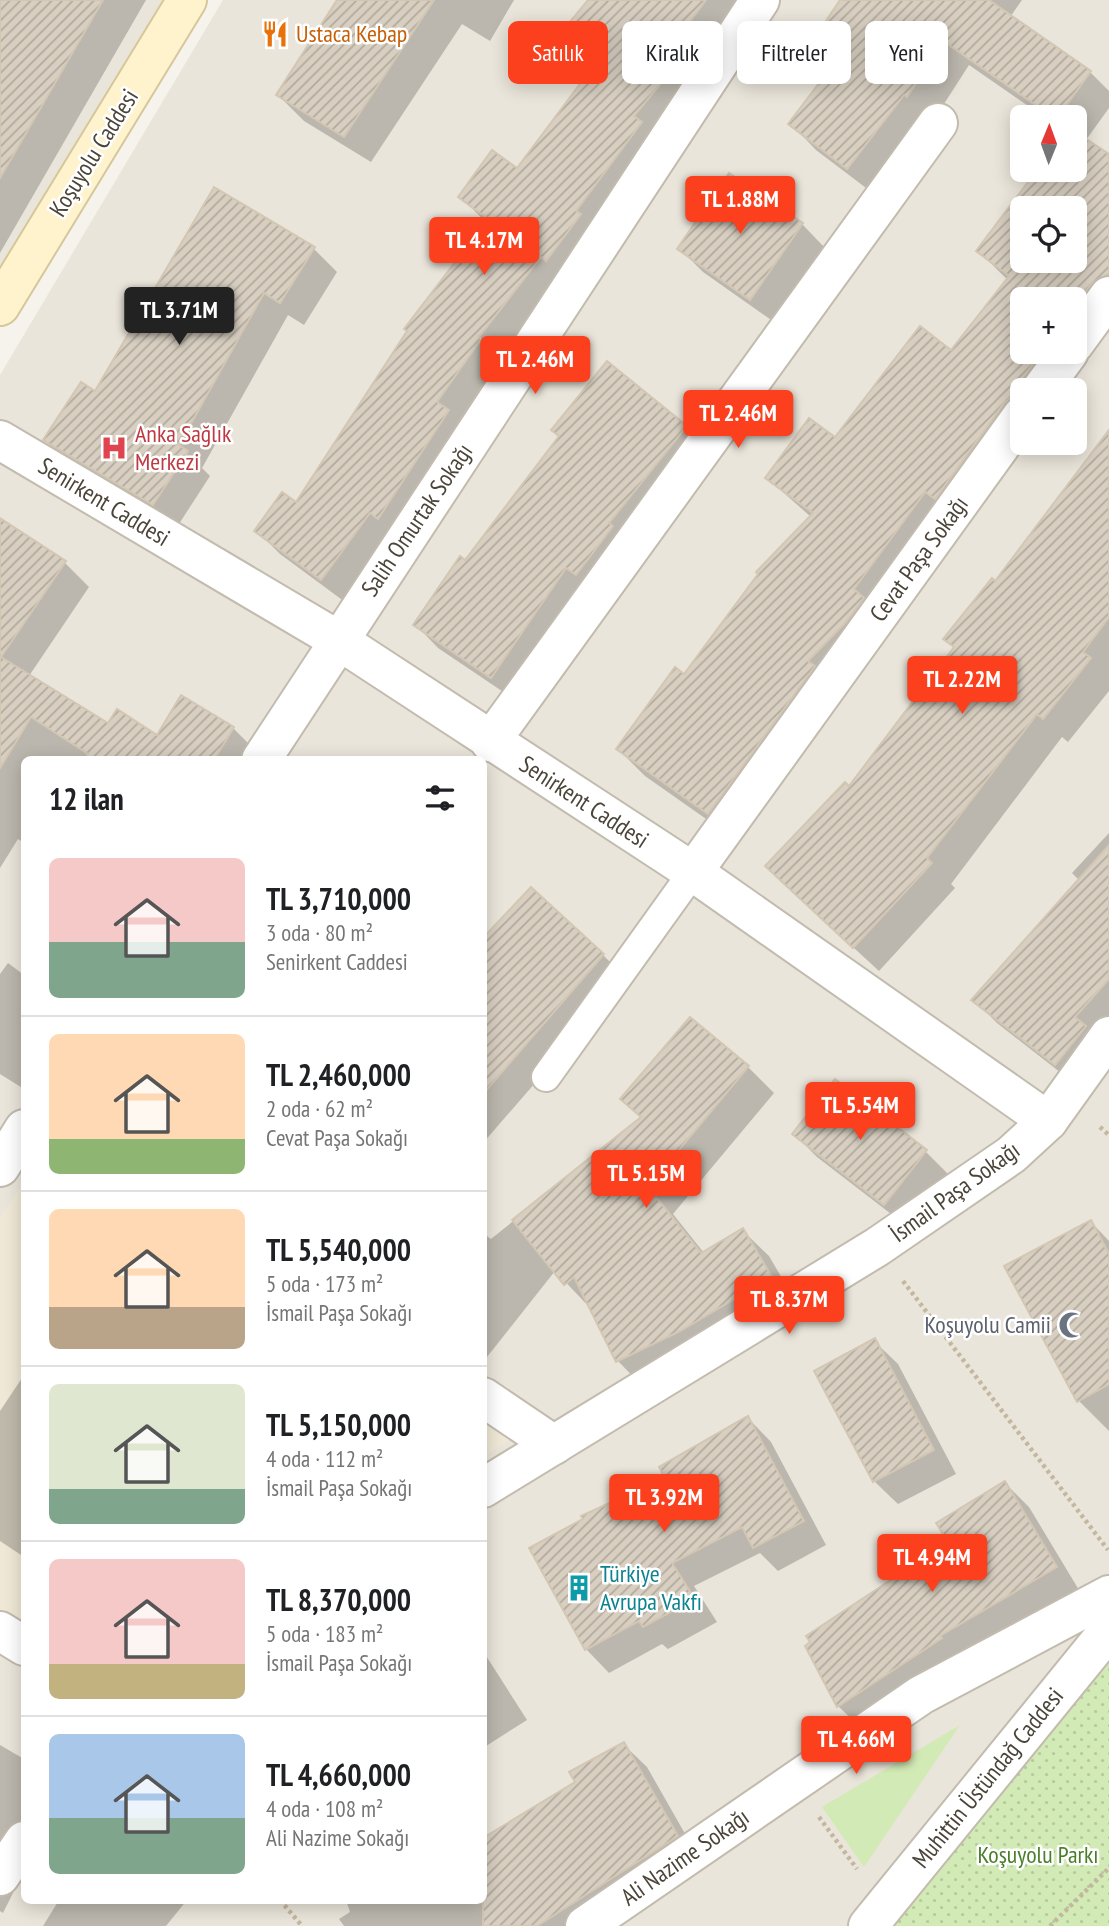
<!DOCTYPE html>
<html lang="tr">
<head>
<meta charset="utf-8">
<style>
	:root { --surface:#fff; --page:#f6f6f6; --text:#202124; --muted:#757577; --line:#e0e0e0; --accent:#fc3f1d }
	body { margin:0; font-family:"PT Sans Narrow",sans-serif; background:var(--page); color:var(--text); height:100vh; display:flex; flex-direction:column; font-size:26px; white-space:nowrap }
	* { box-sizing:border-box; margin:0 }
	p { font-size:23px; color:var(--muted) }
	.icon { flex:none; width:38px; height:38px; fill:none; stroke:currentColor; stroke-width:2; stroke-linecap:round; stroke-linejoin:round }
	.map { position:relative; flex:1; overflow:hidden }
	.details { position:absolute; left:21px; top:756px; width:466px; height:1148px; display:flex; flex-direction:column; background:var(--surface); border-radius:10px; box-shadow:0 4px 18px #0003 }
	.details>* { flex:none }
	.guide { position:absolute; left:508px; top:21px; width:495px; height:63px; display:flex; gap:14px }
	.needle { width:46px; rotate:1deg }
	.tools { position:absolute; left:1010px; top:105px; display:grid; gap:14px }
	.tools a { display:grid; place-items:center; width:77px; height:77px; border-radius:10px; background:var(--surface); box-shadow:0 4px 18px #0003; font-size:35px }
	.price { position:absolute; translate:-50% -60px; padding:0 16px; border-radius:7px; background:var(--accent); color:#fff; font-size:23px; line-height:46px; filter:drop-shadow(0 2px 4px #0008) }
	.price::after { content:''; position:absolute; left:50%; top:42px; width:21px; height:16px; margin-left:-10px; background:inherit; clip-path:polygon(0 0,100% 0,50% 100%) }
	.price.current { background:#222; color:#fff }
	ul { padding:0; list-style:none }
	li { display:flex; align-items:center; gap:21px; height:175px; padding:0 28px }
	li+li { border-top:2px solid var(--line) }
	li span { display:grid; place-items:center; flex:none; width:196px; height:140px; border-radius:10px; color:#555 }
	li>.icon { margin-inline-start:auto }
	span .icon { width:84px; height:84px; fill:#fffc; stroke-width:1 }
	li b { font-size:30px }
	h2 { display:flex; justify-content:space-between; align-items:center; height:84px; padding:0 28px; font-size:30px }
	.pill { padding:0 24px; border-radius:10px; background:var(--surface); box-shadow:0 4px 18px #0003; font-size:24px; line-height:63px }
	.pill.current { background:var(--accent); color:#fff }
	.map>svg:first-child { display:block }
	.residential { fill:#eae5da; fill-rule:evenodd }
	.education { fill:#efe8d6 }
	.green { fill:#d2eab5 }
	.park { fill:url(#park-dots) }
	.shadow { fill:#0003; fill-rule:evenodd }
	.building { fill:url(#building-hatch); stroke:#d3c7b4; stroke-width:2; fill-rule:evenodd }
	.lines { fill:none; stroke-linecap:round; stroke-linejoin:round }
	.service-casing { stroke:#c2bbae; stroke-width:32 }
	.pedestrian-casing { stroke:#c2bbae; stroke-width:42 }
	.minor-casing { stroke:#c2bbae; stroke-width:42 }
	.tertiary-casing { stroke:#c2bbae; stroke-width:42 }
	.secondary-casing { stroke:#d6c79b; stroke-width:42 }
	.path { stroke:#c4b79f; stroke-width:4.5; stroke-dasharray:3.5 3.5; stroke-linecap:butt }
	.service { stroke:#fff; stroke-width:28 }
	.pedestrian { stroke:#fff; stroke-width:38 }
	.minor { stroke:#fff; stroke-width:38 }
	.tertiary { stroke:#fff; stroke-width:38 }
	.secondary { stroke:#fff3cd; stroke-width:38 }
	.labels { text-anchor:middle; stroke-width:5; stroke-linejoin:round; paint-order:stroke }
	.food-label { font-size:24px; fill:#c56008; stroke:#fff; text-anchor:start }
	.street-label { font-size:24px; fill:#4b4439; stroke:#fff }
	.health-label { font-size:24px; fill:#be3a42; stroke:#fff; text-anchor:start }
	.worship-label { font-size:24px; fill:#5b616d; stroke:#fff; text-anchor:end }
	.culture-label { font-size:24px; fill:#0d838f; stroke:#fff; text-anchor:start }
	.park-label { font-size:24px; fill:#4a7f2a; stroke:#fff }
</style>
</head>
<body>
<div class="map">
<svg width="1109" height="1926" viewBox="0 0 1109 1926">
	<defs>
		<pattern id="park-dots" width="8" height="8" patternUnits="userSpaceOnUse" patternTransform="scale(1.75)"><rect width="8" height="8" fill="#d2eab5"/><path d="M2 2h.1M6 6h.1" fill="none" stroke="#b6ca9c" stroke-width="1.8" stroke-linecap="round"/></pattern>
		<pattern id="building-hatch" width="6" height="6" patternUnits="userSpaceOnUse" patternTransform="scale(1.75)"><rect width="6" height="6" fill="#d8cfc1"/><path d="M-1 1l2-2M0 6l6-6M5 7l2-2" fill="none" stroke="#b1aa9e"/></pattern>
	</defs>
	<rect width="100%" height="100%" fill="#f6f3ec"/>
	<!-- residential -->
	<g class="residential">
		<polygon points="0,0 166,0 0,284"/>
		<path d="M223,0H1109V1655L886,1926H0V375ZM1022,117H1074V170H1022ZM1022,208H1074V261H1022ZM1022,299H1074V352H1022ZM1022,390H1074V443H1022ZM24,760H483V1900H24Z"/>
	</g>
	<!-- education -->
	<g class="education">
		<polygon points="24,1181 24,1631 0,1614 0,1218"/>
		<polygon points="483,1386 542,1418 483,1457"/>
	</g>
	<!-- green -->
	<polygon class="green" points="960,1725 864,1867 822,1807"/>
	<!-- park -->
	<polygon class="park" points="1109,1656 1109,1926 889,1926"/>
	<!-- shadow -->
	<g class="shadow">
		<polygon points="0,0 146,0 0,253"/>
		<polygon points="339,0 514,0 490,41 462,24 371,162 304,121 278,95"/>
		<polygon points="590,0 747,0 345,602 280,554 256,530 297,505 487,223 460,197 517,170 604,55 570,24"/>
		<path d="M842,0H1022L1010,17L1090,72L1109,91V108L1086,140L1109,156V323L1060,390H1022V443L736,840L645,776L618,749L685,676L811,517L767,478L835,439L951,352L1008,280L978,251L1041,170H1074V117H1044L969,65L933,121L874,194L816,150L791,124L839,59L817,37ZM1022,208H1074V261H1022ZM1022,299H1074V352H1022Z"/>
		<polygon points="802,224 825,248 774,322 703,272 679,248"/>
		<polygon points="313,248 337,272 304,325 288,315 202,468 210,476 177,527 68,463 45,440 96,393"/>
		<polygon points="686,427 710,450 515,700 438,648 415,624 465,562"/>
		<polygon points="1109,437 1109,691 1068,742 1062,737 951,884 955,888 879,971 792,891 849,788 955,648 945,639 995,583"/>
		<polygon points="0,520 65,563 89,587 29,676 108,726 157,737 233,728 257,752 253,760 24,760 24,843 18,839 0,868"/>
		<polygon points="1109,833 1109,1029 1079,1087 997,1023 974,1000 1079,880 1072,873"/>
		<polygon points="483,944 603,955 626,978 483,1143"/>
		<polygon points="8,963 24,975 24,1089 0,1074 0,974"/>
		<polygon points="748,1067 774,1093 673,1214 704,1253 742,1230 769,1256 797,1304 644,1388 618,1361 593,1311 555,1271 483,1362 483,1233 491,1239 641,1118 622,1099"/>
		<polygon points="794,1134 926,1152 949,1175 908,1227 817,1157"/>
		<polygon points="1091,1222 1109,1241 1109,1431 1078,1400"/>
		<polygon points="874,1341 898,1364 956,1474 898,1504 874,1481"/>
		<polygon points="24,1375 24,1557 0,1541 0,1411"/>
		<polygon points="748,1418 771,1442 826,1545 778,1571 760,1553 694,1586 717,1622 668,1649 662,1644 609,1673 586,1649 667,1479"/>
		<polygon points="1005,1483 1029,1507 1079,1590 862,1729 838,1706 807,1647 950,1543"/>
		<polygon points="483,1651 527,1720 483,1748"/>
		<polygon points="623,1744 647,1767 700,1860 596,1926 344,1926 339,1919 350,1912 346,1900 483,1900 483,1846 577,1783"/>
		<polygon points="0,1745 24,1759 24,1871 3,1913 0,1911"/>
		<polygon points="59,1900 187,1900 166,1926 43,1926"/>
	</g>
	<!-- building -->
	<g class="building">
		<polygon points="0,0 103,0 0,178"/>
		<polygon points="337,0 434,0 344,137 276,95"/>
		<polygon points="588,0 706,0 670,48 682,58 634,116 642,122 576,211 581,214 546,261 541,257 479,337 481,339 437,402 449,410 378,519 370,513 321,580 254,531 282,492 296,502 407,331 404,329 488,219 458,197 492,150 517,168 603,53 568,24"/>
		<polygon points="840,0 989,0 1091,71 1058,117 1053,117 943,41 907,97 904,95 847,169 788,124 841,54 815,37"/>
		<path d="M1074,131L1109,154V273L1092,283L1074,306V299H1022V352H1042L1023,377L1020,390L1004,403L935,499L925,492L854,589L864,598L845,623L808,661L815,666L708,814L616,749L675,667L684,674L758,574L756,572L813,513L765,478L809,418L835,437L920,326L951,350L1009,276L976,251L1037,170H1074ZM1022,208H1074V261H1022Z"/>
		<polygon points="729,173 803,223 750,300 677,249"/>
		<polygon points="214,187 315,247 280,303 264,293 179,445 188,451 153,505 43,440 81,382 95,391"/>
		<polygon points="607,361 687,426 609,523 613,526 576,575 566,568 491,678 413,625 460,556 465,560 559,436 551,430"/>
		<polygon points="1109,430 1109,617 1083,652 1091,658 1043,719 1037,714 927,858 932,863 853,948 765,866 845,782 849,786 954,647 943,639 992,578 995,581"/>
		<polygon points="0,518 66,561 1,657 108,723 117,709 157,735 181,695 234,727 214,760 84,760 88,754 31,717 0,768"/>
		<polygon points="1109,845 1109,979 1075,1017 1086,1026 1055,1065 971,1000"/>
		<polygon points="531,887 604,954 483,1094 483,938"/>
		<polygon points="690,1017 749,1066 648,1187 701,1253 743,1228 772,1277 680,1331 616,1362 574,1277 564,1285 512,1220 641,1117 620,1099"/>
		<polygon points="835,1079 927,1150 884,1205 792,1134"/>
		<polygon points="1091,1220 1109,1254 1109,1384 1077,1402 1004,1266"/>
		<polygon points="875,1338 934,1450 873,1482 814,1371"/>
		<polygon points="748,1416 804,1521 753,1548 742,1527 672,1563 695,1599 643,1627 639,1621 585,1650 529,1548 583,1519 581,1516 665,1478 659,1467"/>
		<polygon points="1005,1481 1057,1567 940,1636 942,1638 837,1707 805,1646 810,1642 806,1636 948,1542 936,1523"/>
		<polygon points="624,1742 678,1836 537,1926 483,1926 483,1838 575,1782 569,1772"/>
	</g>
	<g class="lines">
		<!-- service casing -->
		<g class="service-casing">
			<polyline id="service" points="546,1077 693,872"/>
		</g>
		<!-- pedestrian casing -->
		<g class="pedestrian-casing">
			<polyline id="pedestrian" points="483,1397 554,1445"/>
		</g>
		<!-- minor casing -->
		<g class="minor-casing">
			<g id="minor">
				<polyline points="1074,344 1109,296"/>
				<polyline points="1041,390 1069,352"/>
				<polyline points="490,742 938,123"/>
				<polyline points="261,760 760,0"/>
				<polyline points="693,872 1022,416"/>
				<polyline points="0,1167 24,1129"/>
				<polyline points="483,1488 877,1247 1011,1155 1048,1121 1109,1036"/>
				<polyline points="0,1631 24,1646"/>
				<polyline points="0,1876 24,1841"/>
				<polyline points="585,1926 921,1695 1109,1595"/>
			</g>
		</g>
		<!-- tertiary casing -->
		<g class="tertiary-casing">
			<g id="tertiary">
				<polyline points="0,440 338,640 693,872 1048,1121"/>
				<polyline points="868,1926 1109,1630"/>
			</g>
		</g>
		<!-- secondary casing -->
		<g class="secondary-casing">
			<polyline id="secondary" points="0,306 187,0"/>
		</g>
		<!-- path -->
		<g class="path">
			<polyline points="1100,1127 1109,1135"/>
			<polyline points="903,1281 1108,1550"/>
			<polyline points="819,1817 857,1869"/>
			<polyline points="280,1900 302,1926"/>
			<polyline points="1050,1926 1109,1868"/>
		</g>
		<!-- service -->
		<use href="#service" class="service"/>
		<!-- pedestrian -->
		<use href="#pedestrian" class="pedestrian"/>
		<!-- minor -->
		<use href="#minor" class="minor"/>
		<!-- tertiary -->
		<use href="#tertiary" class="tertiary"/>
		<!-- secondary -->
		<use href="#secondary" class="secondary"/>
	</g>
	<!-- icons -->
	<defs>
		<g id="restaurant-bare" transform="scale(2.1)"><path d="M-5-6h1v4h1v-4h1v4h1v-4h1v5L-1.5 .5V6h-2V.5L-5-1ZM5-6V6H3V1.5H1.5Q1.5-4 5-6Z" fill="#e8710a" stroke="#fff" stroke-width="2.5" paint-order="stroke"/></g>
		<g id="hospital-bare" transform="scale(2.1)"><path d="M-5-5h3v3.5h4V-5h3V5h-3V1.5h-4V5h-3Z" fill="#e0444e" stroke="#fff" stroke-width="2.5" paint-order="stroke"/></g>
		<g id="mosque-bare" transform="scale(2.1)"><path d="M3.5-4.9A6 6 0 1 0 3.5 4.9A5 5 0 1 1 3.5-4.9Z" fill="#6b7280" stroke="#fff" stroke-width="2.5" paint-order="stroke"/></g>
		<g id="building-bare" transform="scale(2.1)"><path d="M-4-6H4V6H1V3H-1V6H-4ZM-2.5-4.3h1.7v1.8h-1.7ZM.8-4.3h1.7v1.8H.8ZM-2.5-1h1.7V.8h-1.7ZM.8-1h1.7V.8H.8Z" fill="#0f9aa8" stroke="#fff" stroke-width="2.5" paint-order="stroke"/></g>
	</defs>
	<g fill-rule="evenodd">
		<use href="#restaurant-bare" x="275" y="34"/>
		<use href="#hospital-bare" x="114" y="448"/>
		<use href="#mosque-bare" x="1072" y="1325"/>
		<use href="#building-bare" x="579" y="1588"/>
	</g>
	<g class="labels">
		<!-- food labels -->
		<g class="food-label">
			<text x="296" y="42">Ustaca Kebap</text>
		</g>
		<!-- street labels -->
		<g class="street-label">
			<text transform="translate(94 153) rotate(-58)" y="8">Koşuyolu Caddesi</text>
			<text transform="translate(104 502) rotate(31)" y="8">Senirkent Caddesi</text>
			<text transform="translate(417 520) rotate(-56)" y="8">Salih Omurtak Sokağı</text>
			<text transform="translate(919 559) rotate(-54)" y="8">Cevat Paşa Sokağı</text>
			<text transform="translate(584 802) rotate(33)" y="8">Senirkent Caddesi</text>
			<text transform="translate(955 1192) rotate(-36)" y="8">İsmail Paşa Sokağı</text>
			<text transform="translate(988 1778) rotate(-51)" y="8">Muhittin Üstündağ Caddesi</text>
			<text transform="translate(685 1857) rotate(-35)" y="8">Ali Nazime Sokağı</text>
		</g>
		<!-- health labels -->
		<g class="health-label">
			<text x="135" y="442">Anka Sağlık<tspan x="135" dy="28">Merkezi</tspan></text>
		</g>
		<!-- worship labels -->
		<g class="worship-label">
			<text x="1051" y="1333">Koşuyolu Camii</text>
		</g>
		<!-- culture labels -->
		<g class="culture-label">
			<text x="600" y="1582">Türkiye<tspan x="600" dy="28">Avrupa Vakfı</tspan></text>
		</g>
		<!-- park labels -->
		<g class="park-label">
			<text x="1038" y="1863">Koşuyolu Parkı</text>
		</g>
	</g>
</svg>
<div class="tools">
<a><svg class="needle" viewBox="-14 -14 28 28"><path d="M0-13l5 13h-10z" fill="#e53935"/><path d="M0 13l5-13h-10z" fill="#757577"/></svg></a>
<a><svg class="icon" aria-label="locate" viewBox="0 0 24 24"><circle cx="12" cy="12" r="6"/><path d="M12 2v4M12 18v4M2 12h4M18 12h4"/></svg></a>
<a>+</a>
<a>−</a>
</div>
<b class="price" style="left:740px;top:236px">TL 1.88M</b>
<b class="price" style="left:484px;top:277px">TL 4.17M</b>
<b class="price current" style="left:179px;top:347px">TL 3.71M</b>
<b class="price" style="left:535px;top:396px">TL 2.46M</b>
<b class="price" style="left:738px;top:450px">TL 2.46M</b>
<b class="price" style="left:962px;top:716px">TL 2.22M</b>
<b class="price" style="left:860px;top:1142px">TL 5.54M</b>
<b class="price" style="left:646px;top:1210px">TL 5.15M</b>
<b class="price" style="left:789px;top:1336px">TL 8.37M</b>
<b class="price" style="left:664px;top:1534px">TL 3.92M</b>
<b class="price" style="left:932px;top:1594px">TL 4.94M</b>
<b class="price" style="left:856px;top:1776px">TL 4.66M</b>
<div class="guide">
<a class="pill current">Satılık</a>
<a class="pill">Kiralık</a>
<a class="pill">Filtreler</a>
<a class="pill">Yeni</a>
</div>
<section class="details">
<h2>12 ilan<svg class="icon" aria-label="filters" viewBox="0 0 24 24"><path d="M4 7h16M4 17h16"/><circle cx="9" cy="7" r="2"/><circle cx="15" cy="17" r="2"/></svg></h2>
<ul>
<li><span style="background:linear-gradient(#f6c9c9 60%,#7fa58c 0)"><svg class="icon" aria-label="home" viewBox="0 0 24 24"><path d="M3 11l9-7 9 7M6 9v11h12V9"/></svg></span><div><b>TL 3,710,000</b><p>3 oda · 80 m²</p><p>Senirkent Caddesi</p></div></li>
<li><span style="background:linear-gradient(#ffd9b3 75%,#8fb573 0)"><svg class="icon" aria-label="home" viewBox="0 0 24 24"><path d="M3 11l9-7 9 7M6 9v11h12V9"/></svg></span><div><b>TL 2,460,000</b><p>2 oda · 62 m²</p><p>Cevat Paşa Sokağı</p></div></li>
<li><span style="background:linear-gradient(#ffd9b3 70%,#b9a48a 0)"><svg class="icon" aria-label="home" viewBox="0 0 24 24"><path d="M3 11l9-7 9 7M6 9v11h12V9"/></svg></span><div><b>TL 5,540,000</b><p>5 oda · 173 m²</p><p>İsmail Paşa Sokağı</p></div></li>
<li><span style="background:linear-gradient(#dfe7d0 75%,#7fa58c 0)"><svg class="icon" aria-label="home" viewBox="0 0 24 24"><path d="M3 11l9-7 9 7M6 9v11h12V9"/></svg></span><div><b>TL 5,150,000</b><p>4 oda · 112 m²</p><p>İsmail Paşa Sokağı</p></div></li>
<li><span style="background:linear-gradient(#f6c9c9 75%,#c2b280 0)"><svg class="icon" aria-label="home" viewBox="0 0 24 24"><path d="M3 11l9-7 9 7M6 9v11h12V9"/></svg></span><div><b>TL 8,370,000</b><p>5 oda · 183 m²</p><p>İsmail Paşa Sokağı</p></div></li>
<li><span style="background:linear-gradient(#a9c7e8 60%,#7fa58c 0)"><svg class="icon" aria-label="home" viewBox="0 0 24 24"><path d="M3 11l9-7 9 7M6 9v11h12V9"/></svg></span><div><b>TL 4,660,000</b><p>4 oda · 108 m²</p><p>Ali Nazime Sokağı</p></div></li>
</ul>
</section>
</div>
</body>
</html>
